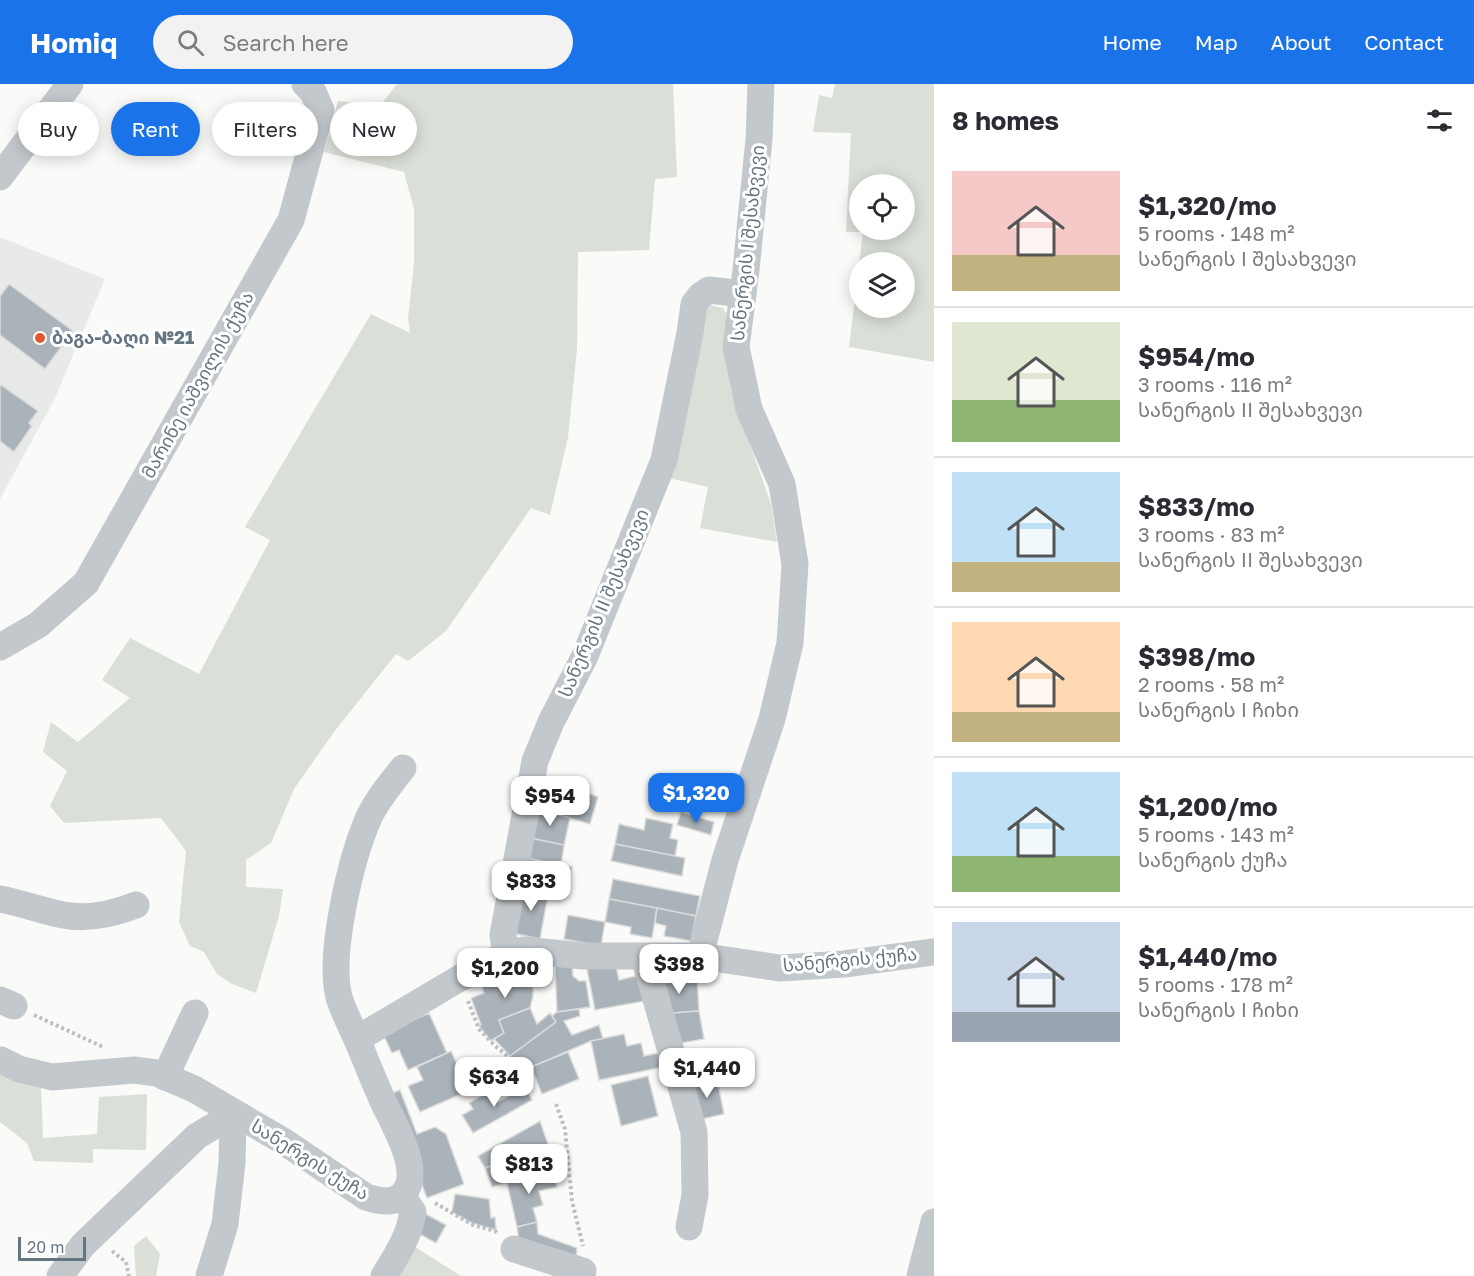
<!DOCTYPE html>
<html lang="en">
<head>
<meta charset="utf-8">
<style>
	:root { --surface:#fff; --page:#f2f2f3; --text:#2b2b33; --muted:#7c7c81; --line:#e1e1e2; --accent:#1a73e8 }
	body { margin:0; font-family:"Golos Text","Noto Sans Georgian",sans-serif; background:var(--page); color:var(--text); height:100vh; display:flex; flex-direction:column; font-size:22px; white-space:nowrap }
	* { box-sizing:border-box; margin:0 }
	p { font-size:20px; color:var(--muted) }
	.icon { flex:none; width:33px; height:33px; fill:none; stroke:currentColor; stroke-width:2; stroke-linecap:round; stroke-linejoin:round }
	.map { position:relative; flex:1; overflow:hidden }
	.details { display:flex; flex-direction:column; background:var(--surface); width:540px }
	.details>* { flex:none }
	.guide { position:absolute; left:18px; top:18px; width:570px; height:54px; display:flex; gap:12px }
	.buttons { position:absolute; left:849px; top:90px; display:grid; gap:12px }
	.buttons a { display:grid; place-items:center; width:66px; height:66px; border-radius:50%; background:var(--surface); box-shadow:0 3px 15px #0003; font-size:30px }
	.scale { position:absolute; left:18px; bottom:15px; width:68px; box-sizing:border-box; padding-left:6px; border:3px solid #657683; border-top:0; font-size:16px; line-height:21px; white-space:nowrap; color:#657683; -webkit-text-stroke:4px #fff; paint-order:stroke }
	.price { position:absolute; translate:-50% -51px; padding:0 14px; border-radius:12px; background:#fff; color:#222; font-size:20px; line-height:39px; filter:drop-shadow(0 2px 3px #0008) }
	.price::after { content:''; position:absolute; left:50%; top:36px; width:18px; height:14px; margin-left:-9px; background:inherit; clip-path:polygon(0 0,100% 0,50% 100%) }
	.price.selected { background:var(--accent); color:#fff }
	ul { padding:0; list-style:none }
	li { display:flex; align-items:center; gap:18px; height:150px; padding:0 18px }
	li+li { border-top:2px solid var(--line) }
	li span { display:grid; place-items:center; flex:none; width:168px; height:120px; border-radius:0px; color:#555 }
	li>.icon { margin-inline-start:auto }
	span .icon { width:72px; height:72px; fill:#fffc; stroke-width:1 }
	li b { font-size:26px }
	h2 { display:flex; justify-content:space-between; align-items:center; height:72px; padding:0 18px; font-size:26px }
	.chip { padding:0 21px; border-radius:27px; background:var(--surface); box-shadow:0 3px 15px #0003; font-size:21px; line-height:54px }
	.chip.selected { background:var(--accent); color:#fff }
	header { display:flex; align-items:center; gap:36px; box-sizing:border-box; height:84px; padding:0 30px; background:var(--accent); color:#fff }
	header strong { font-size:28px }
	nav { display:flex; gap:33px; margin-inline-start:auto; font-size:21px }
	.search { width:420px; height:54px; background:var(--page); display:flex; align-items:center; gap:15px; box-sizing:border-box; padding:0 21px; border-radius:33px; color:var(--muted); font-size:22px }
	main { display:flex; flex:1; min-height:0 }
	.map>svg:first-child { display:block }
	.built { fill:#e8e9e9 }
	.green { fill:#dadfd7; fill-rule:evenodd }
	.building { fill:#aab3b9; stroke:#dcdcda; stroke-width:1.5 }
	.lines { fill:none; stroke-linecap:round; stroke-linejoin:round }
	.path { stroke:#bbbfc2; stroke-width:4; stroke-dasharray:3 3; stroke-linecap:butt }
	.minor { stroke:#c3c8cc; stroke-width:27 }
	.poi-dot { fill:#e4572e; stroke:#fff; stroke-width:2 }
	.labels { text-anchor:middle; stroke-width:6; stroke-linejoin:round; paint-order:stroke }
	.street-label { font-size:18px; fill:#657683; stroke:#fff }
	.poi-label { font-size:18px; font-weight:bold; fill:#657683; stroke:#fff; text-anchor:start }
</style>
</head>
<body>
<header>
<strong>Homiq</strong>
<div class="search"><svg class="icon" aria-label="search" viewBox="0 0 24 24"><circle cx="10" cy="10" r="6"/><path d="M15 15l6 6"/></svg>Search here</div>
<nav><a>Home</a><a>Map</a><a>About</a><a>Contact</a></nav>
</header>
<main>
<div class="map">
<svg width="934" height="1192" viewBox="0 0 934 1192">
	<rect width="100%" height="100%" fill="#fafaf8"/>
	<!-- built -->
	<polygon class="built" points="0,153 105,195 55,314 0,415"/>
	<!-- green -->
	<g class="green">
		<polygon points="397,0 673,0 677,93 655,95 649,166 578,168 577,266 568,353 550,431 531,424 446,547 408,577 396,570 334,648 294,705 271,759 246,776 246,803 283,805 279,832 256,909 232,900 217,890 204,868 190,862 179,838 186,767 161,734 64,739 50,722 67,687 43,668 51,638 78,658 130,614 102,596 130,554 199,590 270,456 245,443 371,230 410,249 408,234 414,180 414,125 404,88 324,68 338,17 380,22"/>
		<path d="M835,0H934V278L849,263L863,148H846L851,49L813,48L819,11L832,14ZM860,100H904V146H860ZM860,178H904V224H860Z"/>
		<polygon points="709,221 723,224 728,232 727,273 731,307 771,420 777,458 700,444 708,403 664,393 700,228"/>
		<polygon points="0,990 41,1004 43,1054 97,1050 99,1013 147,1010 146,1066 93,1065 93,1079 34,1077 27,1059 0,1038"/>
		<polygon points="146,1152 160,1170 156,1192 136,1192 134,1162"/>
		<polygon points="415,1163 461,1192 394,1192"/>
	</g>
	<!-- building -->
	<g class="building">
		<polygon points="9,200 73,247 45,285 0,251 0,212"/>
		<polygon points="0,300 38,327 29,339 32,342 14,368 0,357"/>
		<polygon points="542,691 598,713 590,740 536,724"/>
		<polygon points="536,724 570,734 564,761 530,754"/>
		<polygon points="681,728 714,738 711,751 677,741"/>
		<polygon points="646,734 673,740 670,754 678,756 675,772 615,760 619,740 644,746"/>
		<polygon points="530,754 564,761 561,782 526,774"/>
		<polygon points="615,760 685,774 682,792 611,777"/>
		<polygon points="526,774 572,783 567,809 521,801"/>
		<polygon points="613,795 700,812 696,832 609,815"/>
		<polygon points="521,801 549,806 540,855 512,849"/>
		<polygon points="609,815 657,824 652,854 630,850 631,843 605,838"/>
		<polygon points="657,824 696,832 691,857 664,852 666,842 655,839"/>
		<polygon points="568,831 605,838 601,862 564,855"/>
		<polygon points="507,879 533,879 533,912 530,924 499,936 504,949 491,957 479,942 481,941 471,914 484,909 482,903 507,895"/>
		<polygon points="572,880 573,892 579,897 586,897 590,923 557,928 555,882"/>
		<polygon points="586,880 616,882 619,896 640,891 645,917 595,926"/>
		<polygon points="697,893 699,927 661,930 659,895"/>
		<polygon points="530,924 537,940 550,929 556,938 510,972 494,955 504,949 499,936"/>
		<polygon points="579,925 580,932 564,937 572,951 599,941 603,955 591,957 527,985 510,972 556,938 552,932 557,928"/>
		<polygon points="699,927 704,955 670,961 661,930"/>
		<polygon points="429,929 447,969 408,986 399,966 392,969 383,950"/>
		<polygon points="624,950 627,962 641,959 644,972 662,968 664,983 599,996 591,957"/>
		<polygon points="451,967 460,987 507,977 524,998 468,1007 420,1028 408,1002 423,996 417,983"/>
		<polygon points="568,968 579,995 542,1010 531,983"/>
		<polygon points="648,992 658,1032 621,1042 611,1001"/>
		<polygon points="717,995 724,1030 698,1036 691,1000"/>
		<polygon points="525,1003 532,1016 473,1049 462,1031 473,1025 469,1019 492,1006 498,1018"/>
		<polygon points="400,1006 417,1050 435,1043 446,1050 464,1100 427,1114 388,1011"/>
		<polygon points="540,1037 549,1063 485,1084 478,1072"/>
		<polygon points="545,1065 552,1084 492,1103 485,1084"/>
		<polygon points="552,1084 557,1103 539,1107 543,1121 533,1124 537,1138 517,1143 507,1099"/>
		<polygon points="455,1110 489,1115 491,1134 495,1133 496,1146 472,1139 452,1128"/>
		<polygon points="422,1128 446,1141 436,1159 412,1146"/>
		<polygon points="537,1138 538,1150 577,1164 576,1173 520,1165 517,1143"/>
	</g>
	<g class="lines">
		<!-- path -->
		<g class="path">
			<polyline points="468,917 479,945 495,962 527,987"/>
			<polyline points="34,931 103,963"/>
			<polyline points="556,1020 565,1045 572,1117 583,1162"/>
			<polyline points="435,1119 473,1141 495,1147 498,1150"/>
			<polyline points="112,1167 126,1178 129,1192"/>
		</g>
		<!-- minor -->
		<g class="minor">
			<polyline points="0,93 70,0"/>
			<polyline points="0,563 38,541 86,499 291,136 321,26 313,8 305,0"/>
			<path d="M0,815C22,819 42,827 63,831C89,836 113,830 136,821"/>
			<polyline points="506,870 503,851 535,677 551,638 585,572 664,376 690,249 694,220 700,212 709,206 743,210"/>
			<polyline points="700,872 725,776 772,635 790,559 795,480 782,400 749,325 736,263 746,186 759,55 761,0"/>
			<polyline points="644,873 694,1048 695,1111 689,1143"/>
			<polyline points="0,916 14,922"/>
			<path d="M357,955C351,942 343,927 339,913C328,870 351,774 369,733C378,715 390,700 403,684"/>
			<path d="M1,976L19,985L52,993L134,986L157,989L194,1005L283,1057L366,1113C379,1117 394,1121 404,1109C423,1086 392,1038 382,1015C373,995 365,975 357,955L460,894L506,870L524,866L582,872H700L780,884L844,880L934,868"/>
			<polyline points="165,993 195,929"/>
			<polyline points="514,1165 583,1187"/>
			<polyline points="60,1192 83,1161 197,1052 222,1037 241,1033"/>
			<polyline points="209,1192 225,1140 232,1079 233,1035"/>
			<path d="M384,1192C397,1171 409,1153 413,1128L402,1112"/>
			<polyline points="920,1192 934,1138"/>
		</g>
	</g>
	<!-- markers -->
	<circle class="poi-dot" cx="40" cy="254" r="6"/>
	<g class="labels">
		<!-- street labels -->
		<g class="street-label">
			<text transform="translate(748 159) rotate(-84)" y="6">სანერგის I შესახვევი</text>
			<text transform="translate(198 301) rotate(-61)" y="6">მარინე იაშვილის ქუჩა</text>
			<text transform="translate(604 519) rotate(-67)" y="6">სანერგის II შესახვევი</text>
			<text transform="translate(850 876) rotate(-5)" y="6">სანერგის ქუჩა</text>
			<text transform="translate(310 1076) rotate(32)" y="6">სანერგის ქუჩა</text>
		</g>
		<!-- poi labels -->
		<g class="poi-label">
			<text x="52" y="260">ბაგა-ბაღი №21</text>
		</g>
	</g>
</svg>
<div class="buttons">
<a><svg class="icon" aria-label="locate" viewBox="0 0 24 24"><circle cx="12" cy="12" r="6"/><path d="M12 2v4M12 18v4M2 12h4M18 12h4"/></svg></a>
<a><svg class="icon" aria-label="layers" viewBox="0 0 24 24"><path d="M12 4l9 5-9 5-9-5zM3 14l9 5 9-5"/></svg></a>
</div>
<div class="scale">20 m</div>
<b class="price selected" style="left:696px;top:740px">$1,320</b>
<b class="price" style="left:550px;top:743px">$954</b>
<b class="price" style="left:531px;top:828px">$833</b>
<b class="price" style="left:679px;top:911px">$398</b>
<b class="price" style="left:505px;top:915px">$1,200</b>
<b class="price" style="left:707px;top:1015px">$1,440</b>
<b class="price" style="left:494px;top:1024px">$634</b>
<b class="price" style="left:529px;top:1111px">$813</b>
<div class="guide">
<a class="chip">Buy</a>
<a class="chip selected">Rent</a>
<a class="chip">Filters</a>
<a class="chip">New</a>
</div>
</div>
<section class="details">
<h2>8 homes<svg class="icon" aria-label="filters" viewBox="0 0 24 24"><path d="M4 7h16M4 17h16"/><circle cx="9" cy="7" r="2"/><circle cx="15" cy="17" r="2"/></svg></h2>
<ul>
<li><span style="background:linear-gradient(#f6c9c9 70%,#c2b280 0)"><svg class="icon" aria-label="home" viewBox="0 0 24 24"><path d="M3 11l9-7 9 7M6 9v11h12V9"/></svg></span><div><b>$1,320/mo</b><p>5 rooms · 148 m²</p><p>სანერგის I შესახვევი</p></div></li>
<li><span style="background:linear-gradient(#dfe7d0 65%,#8fb573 0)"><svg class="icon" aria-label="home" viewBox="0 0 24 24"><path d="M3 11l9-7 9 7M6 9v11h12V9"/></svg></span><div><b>$954/mo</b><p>3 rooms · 116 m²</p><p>სანერგის II შესახვევი</p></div></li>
<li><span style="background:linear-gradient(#bfe0f5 75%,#c2b280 0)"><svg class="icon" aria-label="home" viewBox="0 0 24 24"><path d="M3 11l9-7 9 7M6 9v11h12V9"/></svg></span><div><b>$833/mo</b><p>3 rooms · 83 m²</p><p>სანერგის II შესახვევი</p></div></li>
<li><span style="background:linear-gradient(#ffd9b3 75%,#c2b280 0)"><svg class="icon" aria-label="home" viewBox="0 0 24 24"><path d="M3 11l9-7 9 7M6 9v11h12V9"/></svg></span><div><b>$398/mo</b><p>2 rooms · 58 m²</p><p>სანერგის I ჩიხი</p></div></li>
<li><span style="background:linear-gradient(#bfe0f5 70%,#8fb573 0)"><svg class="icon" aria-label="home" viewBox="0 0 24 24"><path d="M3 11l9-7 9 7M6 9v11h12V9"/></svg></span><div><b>$1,200/mo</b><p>5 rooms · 143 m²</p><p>სანერგის ქუჩა</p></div></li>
<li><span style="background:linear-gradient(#c9d6e8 75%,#9aa5b1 0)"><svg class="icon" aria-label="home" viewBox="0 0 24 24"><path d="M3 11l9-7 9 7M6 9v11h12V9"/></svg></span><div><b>$1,440/mo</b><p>5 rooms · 178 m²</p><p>სანერგის I ჩიხი</p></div></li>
</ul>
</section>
</main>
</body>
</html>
